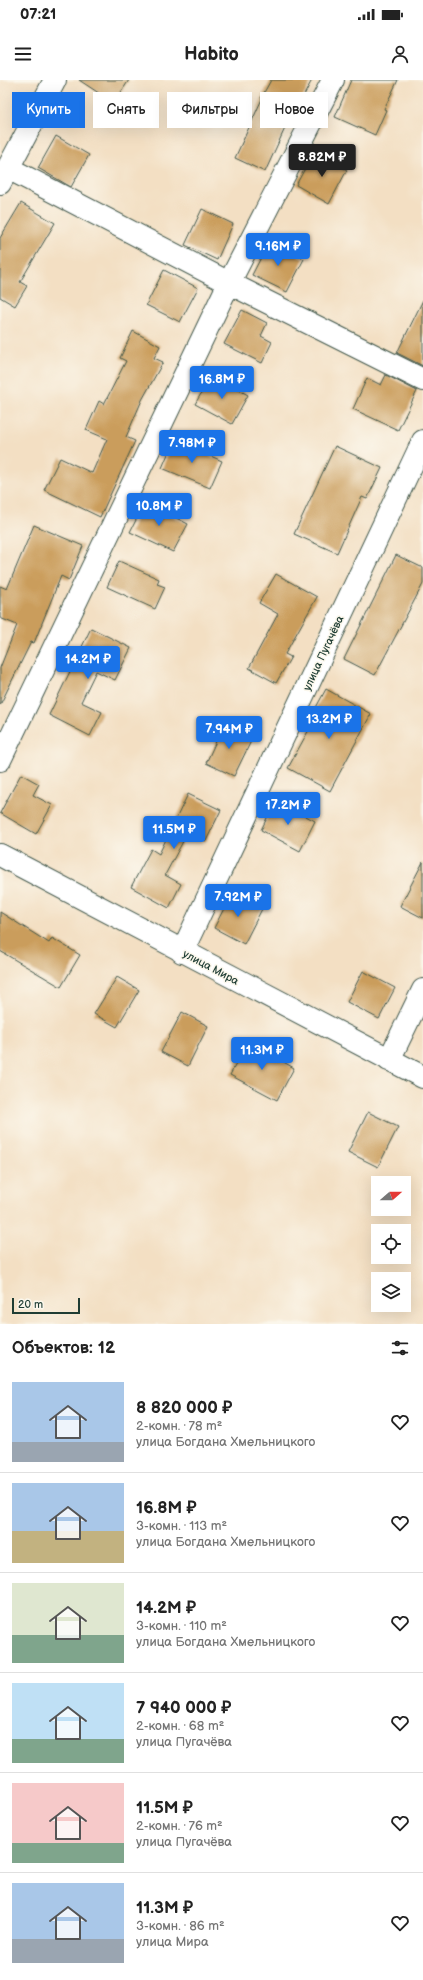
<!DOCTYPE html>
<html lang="ru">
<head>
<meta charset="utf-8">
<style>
	:root { --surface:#fff; --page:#f6f6f6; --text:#222; --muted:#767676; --line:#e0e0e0; --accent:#1a73e8 }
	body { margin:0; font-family:"Balsamiq Sans",sans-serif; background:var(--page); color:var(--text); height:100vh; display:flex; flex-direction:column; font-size:15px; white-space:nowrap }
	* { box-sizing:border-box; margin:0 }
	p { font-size:13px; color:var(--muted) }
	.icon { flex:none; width:22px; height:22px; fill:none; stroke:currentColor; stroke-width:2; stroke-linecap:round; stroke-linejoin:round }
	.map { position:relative; height:1244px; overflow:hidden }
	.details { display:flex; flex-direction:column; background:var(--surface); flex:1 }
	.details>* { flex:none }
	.guide { position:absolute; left:12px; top:12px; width:399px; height:36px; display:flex; gap:8px }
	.needle { width:26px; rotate:70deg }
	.buttons { position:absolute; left:371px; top:1096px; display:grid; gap:8px }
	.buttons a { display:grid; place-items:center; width:40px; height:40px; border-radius:0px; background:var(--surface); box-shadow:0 4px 16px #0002; font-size:20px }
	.scale { position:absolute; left:12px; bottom:10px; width:68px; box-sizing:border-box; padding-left:4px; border:2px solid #1f3d34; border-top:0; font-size:11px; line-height:14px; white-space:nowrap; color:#1f3d34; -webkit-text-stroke:3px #fbf7ec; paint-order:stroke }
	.price { position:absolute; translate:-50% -34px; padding:0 9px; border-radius:4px; background:var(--accent); color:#fff; font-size:13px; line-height:26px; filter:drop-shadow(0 1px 2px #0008) }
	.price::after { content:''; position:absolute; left:50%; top:24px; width:12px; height:9px; margin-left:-6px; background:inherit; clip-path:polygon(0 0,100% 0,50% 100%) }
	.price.selected { background:#222; color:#fff }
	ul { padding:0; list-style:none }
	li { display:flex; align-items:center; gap:12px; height:100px; padding:0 12px }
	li+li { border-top:1px solid var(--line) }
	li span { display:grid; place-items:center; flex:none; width:112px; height:80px; border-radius:0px; color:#555 }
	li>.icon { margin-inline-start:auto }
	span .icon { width:48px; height:48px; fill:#fffc; stroke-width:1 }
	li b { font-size:17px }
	h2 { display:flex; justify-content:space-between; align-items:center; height:48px; padding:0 12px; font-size:17px }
	.pill { padding:0 14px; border-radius:0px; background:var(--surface); box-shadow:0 4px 16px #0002; font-size:14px; line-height:36px }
	.pill.selected { background:var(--accent); color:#fff }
	.status { display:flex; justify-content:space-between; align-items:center; height:28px; padding:0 20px; background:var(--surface); direction:ltr }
	.status svg { height:11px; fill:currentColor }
	header { display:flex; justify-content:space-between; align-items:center; height:52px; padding:0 12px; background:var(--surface); font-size:18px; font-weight:700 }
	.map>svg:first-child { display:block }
	.building { fill:#ca9d5c }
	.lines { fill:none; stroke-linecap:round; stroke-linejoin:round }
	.minor-casing { stroke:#3f5549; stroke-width:24 }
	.minor { stroke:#fff; stroke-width:22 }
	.labels { text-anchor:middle; stroke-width:3; stroke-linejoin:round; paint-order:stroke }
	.street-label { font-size:11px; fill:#1f3d34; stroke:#fbf7ec }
</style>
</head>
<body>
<div class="status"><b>07:21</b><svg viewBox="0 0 49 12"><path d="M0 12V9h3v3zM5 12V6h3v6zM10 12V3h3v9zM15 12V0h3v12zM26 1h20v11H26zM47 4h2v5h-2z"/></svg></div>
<header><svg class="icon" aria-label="menu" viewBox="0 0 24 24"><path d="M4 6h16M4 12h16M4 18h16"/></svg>Habito<svg class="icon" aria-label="person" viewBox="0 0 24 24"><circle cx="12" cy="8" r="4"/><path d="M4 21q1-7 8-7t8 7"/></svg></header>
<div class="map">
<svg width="423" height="1244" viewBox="0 0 423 1244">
	<rect width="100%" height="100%" fill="#fbf7ec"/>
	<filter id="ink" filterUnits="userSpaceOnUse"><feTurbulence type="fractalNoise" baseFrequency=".025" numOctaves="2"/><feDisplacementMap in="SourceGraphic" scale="8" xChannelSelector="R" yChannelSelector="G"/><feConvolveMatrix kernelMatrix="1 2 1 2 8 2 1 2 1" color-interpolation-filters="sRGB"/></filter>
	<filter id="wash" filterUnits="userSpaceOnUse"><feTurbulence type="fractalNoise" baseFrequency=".012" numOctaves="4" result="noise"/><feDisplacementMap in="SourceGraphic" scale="16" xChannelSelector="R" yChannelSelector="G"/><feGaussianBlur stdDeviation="0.9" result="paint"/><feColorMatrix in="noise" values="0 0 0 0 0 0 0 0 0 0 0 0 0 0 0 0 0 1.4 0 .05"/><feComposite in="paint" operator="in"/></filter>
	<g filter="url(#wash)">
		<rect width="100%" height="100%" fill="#f3dfc3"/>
		<g id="blocks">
			<!-- building -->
			<g class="building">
				<polygon points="79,0 129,0 114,23"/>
				<polygon points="271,0 312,0 293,36 291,35 265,92 235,78 262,19 261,18"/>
				<polygon points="351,0 398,0 384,29 386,30 375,55 335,37"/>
				<polygon points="56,56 89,75 71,107 38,88"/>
				<polygon points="314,72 347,90 329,124 296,105"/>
				<polygon points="21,123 55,143 20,202 27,206 15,226 0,217 0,158"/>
				<polygon points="202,129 233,144 217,180 185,165"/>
				<polygon points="269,162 304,179 287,212 252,195"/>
				<polygon points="164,190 198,208 180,242 146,225"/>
				<polygon points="423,220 423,286 397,273"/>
				<polygon points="242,230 267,243 261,256 272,262 262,283 224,264"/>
				<polygon points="133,251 160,266 154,278 163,282 142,320 126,357 135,361 100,437 44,410 60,378 92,393 107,359 86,350 99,321 104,324 126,281 120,278"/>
				<polygon points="212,295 248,315 232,344 195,324"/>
				<polygon points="386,295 417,311 398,350 353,329 367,298 381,305"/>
				<polygon points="174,360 222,381 210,408 162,388"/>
				<polygon points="335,366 382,388 367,419 362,417 337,473 294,454"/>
				<polygon points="145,422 188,444 173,472 130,452"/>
				<polygon points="34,445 83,466 69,500 61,496 34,563 31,562 0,625 0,588 17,545 0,538 0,506 7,509"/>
				<polygon points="396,475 423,488 423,504 375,595 344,579"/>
				<polygon points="119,481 159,499 157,504 165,507 155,529 107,507"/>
				<polygon points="276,494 317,517 285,574 291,577 276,603 249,588 278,534 259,523"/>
				<polygon points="91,548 131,568 115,600 96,591 81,622 102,632 90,656 49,635"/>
				<polygon points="326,609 371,634 330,711 288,688 317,635 313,633"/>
				<polygon points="224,644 253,657 234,696 206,683"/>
				<polygon points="21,694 39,704 33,715 52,725 36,754 0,733"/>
				<polygon points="188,714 221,730 206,761 188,752 165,795 181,804 169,828 131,807 151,769 159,774"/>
				<polygon points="276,720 315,741 300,771 261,750"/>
				<polygon points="423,782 423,838 400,826"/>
				<polygon points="233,811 263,827 244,864 214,848"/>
				<polygon points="0,832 49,863 52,858 80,875 61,907 0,871"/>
				<polygon points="363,891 395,908 379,939 347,922"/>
				<polygon points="117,897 139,910 117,947 94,934"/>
				<polygon points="182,932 208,946 188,986 161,972"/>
				<polygon points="248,962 294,988 277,1020 230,995"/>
				<polygon points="368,1032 398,1047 378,1087 348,1072"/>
			</g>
		</g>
	</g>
	<g filter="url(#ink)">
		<use href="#blocks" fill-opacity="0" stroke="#3f5549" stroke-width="1"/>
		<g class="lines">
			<!-- minor casing -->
			<g class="minor-casing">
				<g id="minor">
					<polyline points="8,88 229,203 423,300"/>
					<polyline points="0,103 55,0"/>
					<polyline points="0,680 229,203 333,0"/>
					<polyline points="0,775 423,997"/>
					<polyline points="182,872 423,361"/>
					<polyline points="389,980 423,910"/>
				</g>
			</g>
			<!-- minor -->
			<use href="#minor" class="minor"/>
		</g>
	</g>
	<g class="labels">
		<!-- street labels -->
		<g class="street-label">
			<text transform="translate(323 573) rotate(-65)" y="4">улица Пугачёва</text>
			<text transform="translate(211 887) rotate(28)" y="4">улица Мира</text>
		</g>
	</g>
</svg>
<div class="buttons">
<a><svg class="needle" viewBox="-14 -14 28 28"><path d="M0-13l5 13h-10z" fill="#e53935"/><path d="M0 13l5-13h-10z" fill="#767676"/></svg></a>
<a><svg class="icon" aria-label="locate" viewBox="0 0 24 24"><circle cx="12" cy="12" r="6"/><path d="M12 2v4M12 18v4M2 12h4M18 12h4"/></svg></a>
<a><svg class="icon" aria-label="layers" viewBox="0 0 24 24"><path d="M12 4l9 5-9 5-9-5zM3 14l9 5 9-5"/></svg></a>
</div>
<div class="scale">20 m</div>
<b class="price selected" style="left:322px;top:98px">8.82M ₽</b>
<b class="price" style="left:278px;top:187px">9.16M ₽</b>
<b class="price" style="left:222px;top:320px">16.8M ₽</b>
<b class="price" style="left:192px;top:384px">7.98M ₽</b>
<b class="price" style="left:159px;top:447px">10.8M ₽</b>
<b class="price" style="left:88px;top:600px">14.2M ₽</b>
<b class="price" style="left:329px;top:660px">13.2M ₽</b>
<b class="price" style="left:229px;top:670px">7.94M ₽</b>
<b class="price" style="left:288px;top:746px">17.2M ₽</b>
<b class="price" style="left:174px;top:770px">11.5M ₽</b>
<b class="price" style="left:238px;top:838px">7.92M ₽</b>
<b class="price" style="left:262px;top:991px">11.3M ₽</b>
<div class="guide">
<a class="pill selected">Купить</a>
<a class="pill">Снять</a>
<a class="pill">Фильтры</a>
<a class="pill">Новое</a>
</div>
</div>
<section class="details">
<h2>Объектов: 12<svg class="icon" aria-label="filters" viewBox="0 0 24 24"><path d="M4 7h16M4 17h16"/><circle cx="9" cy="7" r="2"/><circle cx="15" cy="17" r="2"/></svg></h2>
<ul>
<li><span style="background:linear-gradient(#a9c7e8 75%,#9aa5b1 0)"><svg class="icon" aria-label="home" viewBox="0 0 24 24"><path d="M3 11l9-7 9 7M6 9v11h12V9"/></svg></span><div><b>8 820 000 ₽</b><p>2-комн. · 78 m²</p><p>улица Богдана Хмельницкого</p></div><svg class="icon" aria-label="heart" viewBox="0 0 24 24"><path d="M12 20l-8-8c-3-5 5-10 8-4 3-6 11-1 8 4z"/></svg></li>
<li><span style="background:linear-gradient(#a9c7e8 60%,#c2b280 0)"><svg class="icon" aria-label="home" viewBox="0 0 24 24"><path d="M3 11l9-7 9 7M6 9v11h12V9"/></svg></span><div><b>16.8M ₽</b><p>3-комн. · 113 m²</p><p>улица Богдана Хмельницкого</p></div><svg class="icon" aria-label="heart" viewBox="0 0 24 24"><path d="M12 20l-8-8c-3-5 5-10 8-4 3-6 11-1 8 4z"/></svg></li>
<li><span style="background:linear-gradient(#dfe7d0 65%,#7fa58c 0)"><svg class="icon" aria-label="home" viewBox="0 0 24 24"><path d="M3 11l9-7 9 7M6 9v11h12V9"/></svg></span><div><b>14.2M ₽</b><p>3-комн. · 110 m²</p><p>улица Богдана Хмельницкого</p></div><svg class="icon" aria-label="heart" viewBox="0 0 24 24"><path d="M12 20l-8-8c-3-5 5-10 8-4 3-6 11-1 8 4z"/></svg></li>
<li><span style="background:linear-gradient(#bfe0f5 70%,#7fa58c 0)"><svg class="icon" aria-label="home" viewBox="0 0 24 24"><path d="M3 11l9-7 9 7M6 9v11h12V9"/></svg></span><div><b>7 940 000 ₽</b><p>2-комн. · 68 m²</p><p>улица Пугачёва</p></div><svg class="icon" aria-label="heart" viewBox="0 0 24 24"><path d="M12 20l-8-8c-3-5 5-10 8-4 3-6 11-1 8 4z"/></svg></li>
<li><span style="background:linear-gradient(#f6c9c9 75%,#7fa58c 0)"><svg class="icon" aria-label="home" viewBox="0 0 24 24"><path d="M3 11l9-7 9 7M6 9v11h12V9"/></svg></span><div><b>11.5M ₽</b><p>2-комн. · 76 m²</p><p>улица Пугачёва</p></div><svg class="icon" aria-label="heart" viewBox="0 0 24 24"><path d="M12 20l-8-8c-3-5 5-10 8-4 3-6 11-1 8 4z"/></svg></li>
<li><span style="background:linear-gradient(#a9c7e8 70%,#9aa5b1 0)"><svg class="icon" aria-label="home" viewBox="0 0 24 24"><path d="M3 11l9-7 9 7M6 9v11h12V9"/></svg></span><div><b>11.3M ₽</b><p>3-комн. · 86 m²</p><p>улица Мира</p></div><svg class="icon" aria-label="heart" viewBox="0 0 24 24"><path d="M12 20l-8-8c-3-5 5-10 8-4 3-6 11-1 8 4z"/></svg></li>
</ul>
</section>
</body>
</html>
